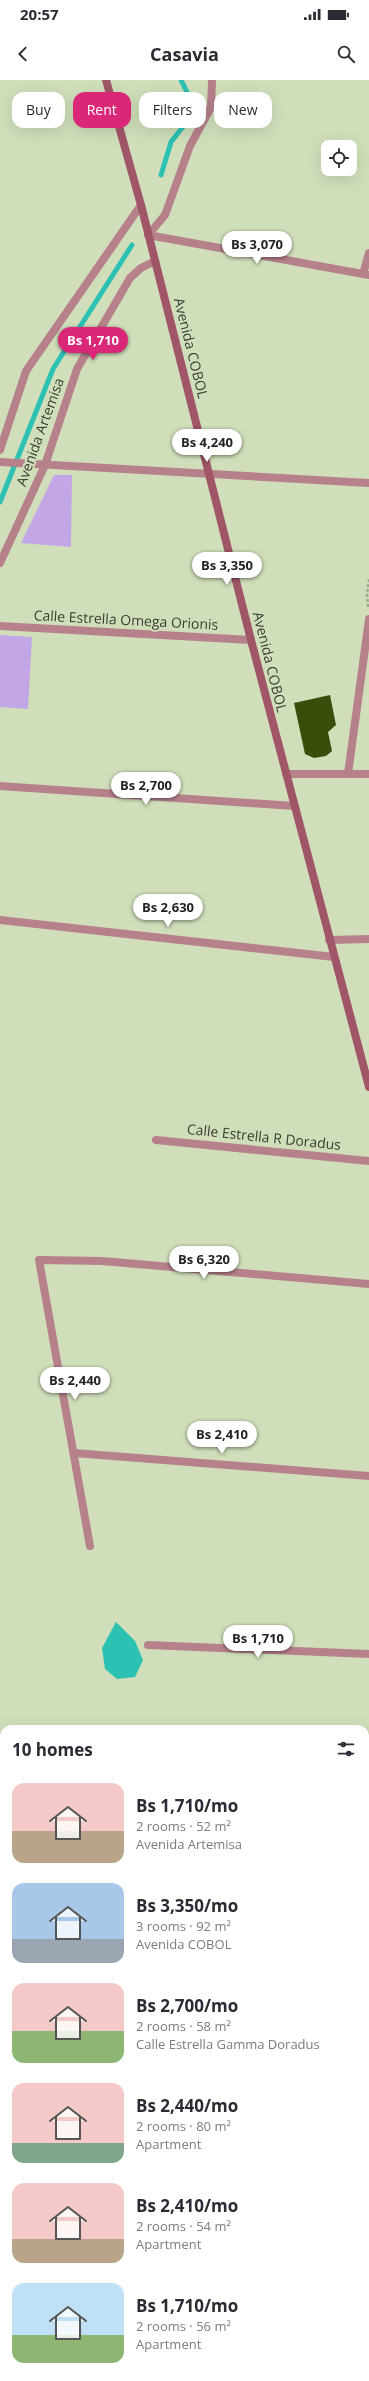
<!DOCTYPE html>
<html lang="en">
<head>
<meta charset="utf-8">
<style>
	:root { --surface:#fff; --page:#f7f7f7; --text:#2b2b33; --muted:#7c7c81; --accent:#db2777 }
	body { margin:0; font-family:"Open Sans",sans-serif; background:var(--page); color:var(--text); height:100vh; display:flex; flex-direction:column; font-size:15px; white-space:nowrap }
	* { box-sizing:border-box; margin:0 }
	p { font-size:13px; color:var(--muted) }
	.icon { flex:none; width:22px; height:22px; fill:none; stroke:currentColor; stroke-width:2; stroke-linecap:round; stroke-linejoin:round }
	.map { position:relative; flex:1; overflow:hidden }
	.sheet { position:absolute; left:0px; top:1645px; width:369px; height:656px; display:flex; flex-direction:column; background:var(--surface); border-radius:12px 12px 0 0; box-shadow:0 4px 16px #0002 }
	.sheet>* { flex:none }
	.top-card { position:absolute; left:12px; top:12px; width:345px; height:36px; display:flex; gap:8px }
	.buttons { position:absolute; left:321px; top:60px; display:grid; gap:8px }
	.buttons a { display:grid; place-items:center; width:36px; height:36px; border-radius:8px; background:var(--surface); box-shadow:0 4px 16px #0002; font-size:20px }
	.price { position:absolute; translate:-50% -34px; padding:0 9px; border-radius:14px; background:#fff; color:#222; font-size:13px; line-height:26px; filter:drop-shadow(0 1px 2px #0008) }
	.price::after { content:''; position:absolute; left:50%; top:24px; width:12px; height:9px; margin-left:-6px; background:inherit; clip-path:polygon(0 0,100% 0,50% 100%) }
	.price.active { background:var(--accent); color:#fff }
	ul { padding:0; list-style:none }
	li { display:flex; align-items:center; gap:12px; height:100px; padding:0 12px }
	li span { display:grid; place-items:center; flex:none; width:112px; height:80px; border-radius:12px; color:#555 }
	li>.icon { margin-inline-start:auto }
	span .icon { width:48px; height:48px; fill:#fffc; stroke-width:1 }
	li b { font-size:17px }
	h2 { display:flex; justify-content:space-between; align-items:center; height:48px; padding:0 12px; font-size:17px }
	.chip { padding:0 14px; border-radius:12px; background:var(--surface); box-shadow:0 4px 16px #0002; font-size:14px; line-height:36px }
	.chip.active { background:var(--accent); color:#fff }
	.status { display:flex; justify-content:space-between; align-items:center; height:28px; padding:0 20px; background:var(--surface); direction:ltr }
	.status svg { height:11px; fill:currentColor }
	header { display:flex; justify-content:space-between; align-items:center; height:52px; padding:0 12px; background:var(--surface); font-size:18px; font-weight:700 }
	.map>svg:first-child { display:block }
	.green { fill:#c3a6e6 }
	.water { fill:#2cc1b3 }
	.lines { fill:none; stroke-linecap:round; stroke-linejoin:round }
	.stream { stroke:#2cc1b3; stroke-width:5 }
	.building { fill:#3a4d0b }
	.path { stroke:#9eaa8d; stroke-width:2.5; stroke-dasharray:3 2; stroke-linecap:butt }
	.service { stroke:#b7818c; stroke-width:8 }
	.minor { stroke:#b7818c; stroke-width:8 }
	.secondary { stroke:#a15568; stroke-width:8 }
	.labels { text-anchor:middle; stroke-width:4; stroke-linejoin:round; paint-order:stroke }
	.street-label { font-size:14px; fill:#383e2f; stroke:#d0dfba }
</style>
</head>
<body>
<div class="status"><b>20:57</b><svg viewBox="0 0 49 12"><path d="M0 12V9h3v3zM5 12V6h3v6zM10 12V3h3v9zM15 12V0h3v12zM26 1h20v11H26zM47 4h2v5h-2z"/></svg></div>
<header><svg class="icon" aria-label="back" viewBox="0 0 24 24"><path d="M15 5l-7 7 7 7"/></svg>Casavia<svg class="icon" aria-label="search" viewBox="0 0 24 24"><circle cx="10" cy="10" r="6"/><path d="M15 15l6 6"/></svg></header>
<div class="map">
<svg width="369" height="2301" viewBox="0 0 369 2301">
	<rect width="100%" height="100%" fill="#d0dfba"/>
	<!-- green -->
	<g class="green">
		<polygon points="54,395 72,395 71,467 21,463"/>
		<polygon points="0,555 32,557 28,629 0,627"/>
	</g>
	<!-- water -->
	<polygon class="water" points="116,1542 135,1561 143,1580 135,1597 117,1599 105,1589 102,1568"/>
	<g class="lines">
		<!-- stream -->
		<g class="stream">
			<polyline points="161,95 171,62 196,30 181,0"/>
			<polyline points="0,422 53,289 132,165"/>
		</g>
	</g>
	<!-- building -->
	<polygon class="building" points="330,615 336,645 328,652 332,671 326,676 314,678 305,674 294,623"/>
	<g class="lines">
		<!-- path -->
		<polyline class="path" points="368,527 367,514 369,499"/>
		<!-- service -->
		<polyline class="service" points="156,1060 369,1081"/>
		<!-- minor -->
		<g class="minor">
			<polyline points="212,0 211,27 190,66 165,135 148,155 369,195"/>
			<polyline points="363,194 369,173"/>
			<polyline points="0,370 26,291 141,125"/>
			<polyline points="0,382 369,403"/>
			<polyline points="0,483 45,385 77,289 130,198 141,188 155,181"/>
			<polyline points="0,546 251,560"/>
			<polyline points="286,694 369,694"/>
			<polyline points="348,694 369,539"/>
			<polyline points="0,706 294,726"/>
			<polyline points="0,840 334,877"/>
			<polyline points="329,860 369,859"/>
			<polyline points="74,1373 369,1396"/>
			<polyline points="90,1466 39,1180 102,1181 369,1204"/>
			<polyline points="148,1565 369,1574"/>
			<polyline points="0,1712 4,1712"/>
			<polyline points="365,1724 369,1724"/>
			<polyline points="0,1911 4,1911"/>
			<polyline points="365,1985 369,1985"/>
			<polyline points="0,2120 4,2120"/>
			<polyline points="365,2143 369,2143"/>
			<polyline points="0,2190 4,2218"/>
			<polyline points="15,2297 16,2301"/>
			<polyline points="244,2301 245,2297"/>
		</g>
		<!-- secondary -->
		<polyline class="secondary" points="106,0 141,125 251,560 369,1007"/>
	</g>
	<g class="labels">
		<!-- street labels -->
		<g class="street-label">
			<text transform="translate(191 268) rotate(76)" y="5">Avenida COBOL</text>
			<text transform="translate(40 352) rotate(-70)" y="5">Avenida Artemisa</text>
			<text transform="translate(126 540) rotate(3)" y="5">Calle Estrella Omega Orionis</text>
			<text transform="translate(270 582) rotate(76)" y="5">Avenida COBOL</text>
			<text transform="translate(264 1057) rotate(6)" y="5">Calle Estrella R Doradus</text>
		</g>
	</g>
</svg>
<div class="buttons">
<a><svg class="icon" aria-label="locate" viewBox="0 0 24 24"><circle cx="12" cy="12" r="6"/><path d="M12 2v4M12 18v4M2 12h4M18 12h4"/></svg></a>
</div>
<b class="price" style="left:257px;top:185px">Bs 3,070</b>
<b class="price active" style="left:93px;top:281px">Bs 1,710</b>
<b class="price" style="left:207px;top:383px">Bs 4,240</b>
<b class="price" style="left:227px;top:506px">Bs 3,350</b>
<b class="price" style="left:146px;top:726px">Bs 2,700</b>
<b class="price" style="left:168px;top:848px">Bs 2,630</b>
<b class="price" style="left:204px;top:1200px">Bs 6,320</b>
<b class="price" style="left:75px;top:1321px">Bs 2,440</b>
<b class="price" style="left:222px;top:1375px">Bs 2,410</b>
<b class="price" style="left:258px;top:1579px">Bs 1,710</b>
<div class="top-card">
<a class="chip">Buy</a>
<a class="chip active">Rent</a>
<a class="chip">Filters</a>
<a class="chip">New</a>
</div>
<section class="sheet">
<h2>10 homes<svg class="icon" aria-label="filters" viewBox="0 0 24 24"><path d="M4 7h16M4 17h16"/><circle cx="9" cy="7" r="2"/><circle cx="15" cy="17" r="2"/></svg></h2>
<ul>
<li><span style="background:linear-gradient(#f6c9c9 60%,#b9a48a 0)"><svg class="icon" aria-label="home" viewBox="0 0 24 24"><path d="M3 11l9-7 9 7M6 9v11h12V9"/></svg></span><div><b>Bs 1,710/mo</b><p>2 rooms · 52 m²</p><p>Avenida Artemisa</p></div></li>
<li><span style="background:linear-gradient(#a9c7e8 70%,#9aa5b1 0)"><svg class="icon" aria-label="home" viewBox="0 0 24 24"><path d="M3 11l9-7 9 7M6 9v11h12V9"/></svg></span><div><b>Bs 3,350/mo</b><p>3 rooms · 92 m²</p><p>Avenida COBOL</p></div></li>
<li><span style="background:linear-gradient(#f6c9c9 60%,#8fb573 0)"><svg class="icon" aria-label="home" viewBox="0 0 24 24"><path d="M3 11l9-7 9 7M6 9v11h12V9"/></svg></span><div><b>Bs 2,700/mo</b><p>2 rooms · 58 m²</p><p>Calle Estrella Gamma Doradus</p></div></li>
<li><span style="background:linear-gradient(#f6c9c9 75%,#7fa58c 0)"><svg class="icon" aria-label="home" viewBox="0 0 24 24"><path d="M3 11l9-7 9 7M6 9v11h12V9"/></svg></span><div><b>Bs 2,440/mo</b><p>2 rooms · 80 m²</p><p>Apartment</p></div></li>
<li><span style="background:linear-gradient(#f6c9c9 70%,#b9a48a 0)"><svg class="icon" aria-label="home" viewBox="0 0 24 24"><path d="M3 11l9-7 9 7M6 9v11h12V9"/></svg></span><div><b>Bs 2,410/mo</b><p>2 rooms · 54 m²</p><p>Apartment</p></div></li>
<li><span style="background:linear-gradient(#bfe0f5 65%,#8fb573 0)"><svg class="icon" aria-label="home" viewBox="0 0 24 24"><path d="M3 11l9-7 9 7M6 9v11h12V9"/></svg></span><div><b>Bs 1,710/mo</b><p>2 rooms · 56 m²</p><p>Apartment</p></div></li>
</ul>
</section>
</div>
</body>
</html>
